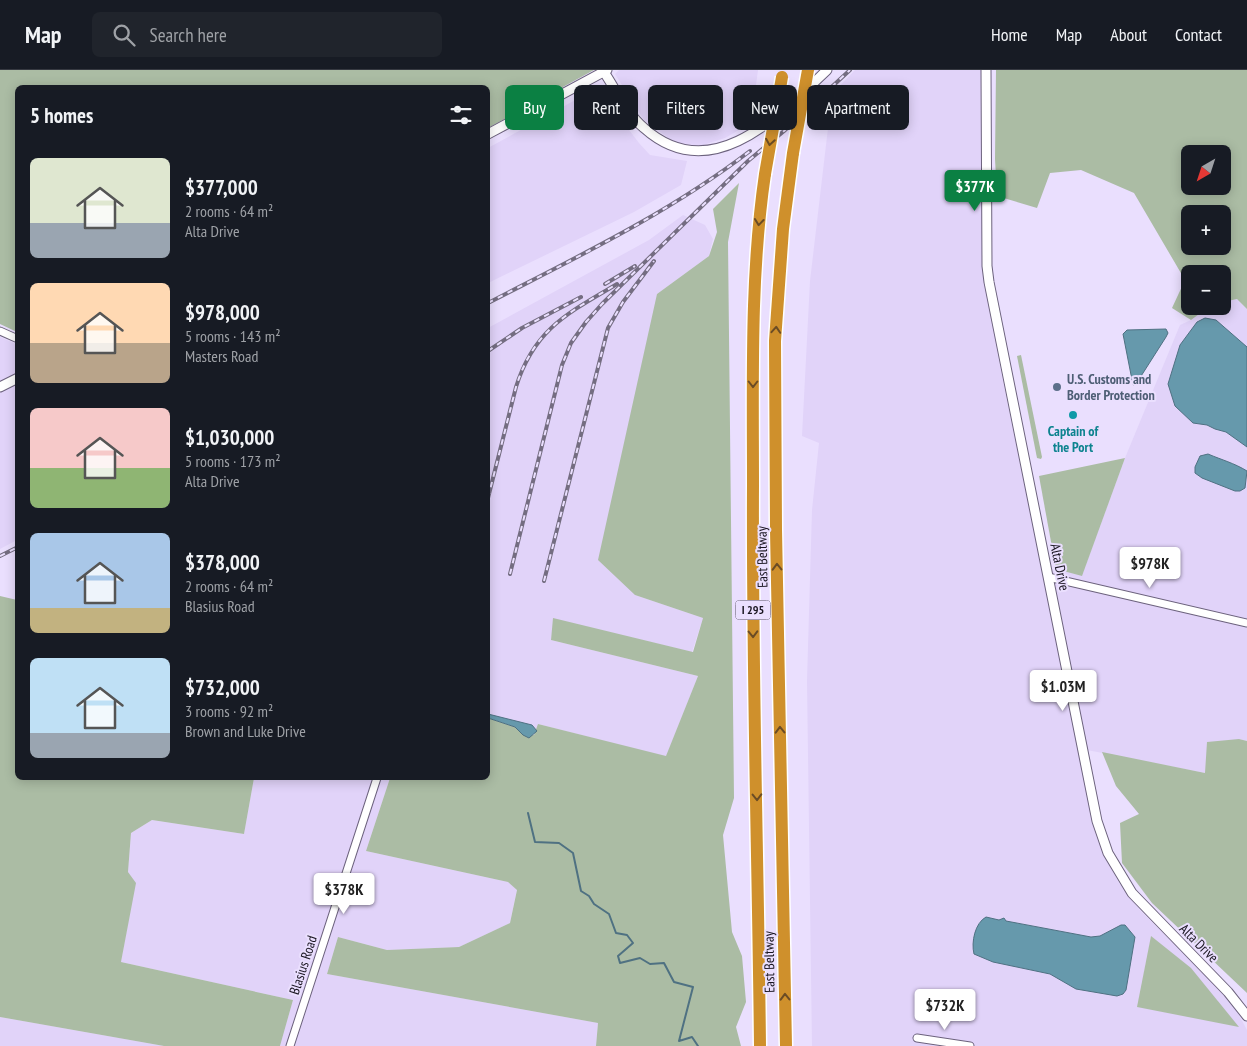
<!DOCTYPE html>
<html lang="en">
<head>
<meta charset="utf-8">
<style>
	:root { --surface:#171b24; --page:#20242c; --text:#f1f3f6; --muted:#9ea1a6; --line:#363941; --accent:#0b8043 }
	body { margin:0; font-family:"PT Sans Narrow",sans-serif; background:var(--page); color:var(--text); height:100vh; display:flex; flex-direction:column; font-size:19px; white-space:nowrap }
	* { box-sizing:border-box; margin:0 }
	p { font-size:16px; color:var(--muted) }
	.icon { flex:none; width:28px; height:28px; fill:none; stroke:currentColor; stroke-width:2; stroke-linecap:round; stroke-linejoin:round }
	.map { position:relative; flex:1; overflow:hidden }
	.drawer { position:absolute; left:15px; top:15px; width:475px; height:695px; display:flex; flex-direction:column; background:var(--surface); border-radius:8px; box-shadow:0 2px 12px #0003 }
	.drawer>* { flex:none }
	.banner { position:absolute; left:505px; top:15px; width:475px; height:45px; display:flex; gap:10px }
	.needle { width:32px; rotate:219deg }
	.tools { position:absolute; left:1181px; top:75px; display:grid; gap:10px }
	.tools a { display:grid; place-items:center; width:50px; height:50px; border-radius:8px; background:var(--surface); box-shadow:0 2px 12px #0003; font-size:25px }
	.price { position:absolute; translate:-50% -42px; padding:0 11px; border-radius:5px; background:#fff; color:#222; font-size:16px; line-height:32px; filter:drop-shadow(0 1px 2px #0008) }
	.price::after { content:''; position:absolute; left:50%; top:30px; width:15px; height:11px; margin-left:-8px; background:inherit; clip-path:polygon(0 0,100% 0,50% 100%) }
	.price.current { background:var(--accent); color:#fff }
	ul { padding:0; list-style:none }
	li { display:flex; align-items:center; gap:15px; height:125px; padding:0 15px }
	li span { display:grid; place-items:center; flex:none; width:140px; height:100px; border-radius:8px; color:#555 }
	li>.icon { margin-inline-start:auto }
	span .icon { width:60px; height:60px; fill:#fffc; stroke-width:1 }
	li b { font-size:21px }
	h2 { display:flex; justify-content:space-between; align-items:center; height:60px; padding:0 15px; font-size:21px }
	.chip { padding:0 18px; border-radius:8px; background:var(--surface); box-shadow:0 2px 12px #0003; font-size:18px; line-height:45px }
	.chip.current { background:var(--accent); color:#fff }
	header { display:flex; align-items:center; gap:30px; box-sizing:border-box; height:70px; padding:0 25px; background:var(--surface); border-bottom:1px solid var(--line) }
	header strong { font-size:24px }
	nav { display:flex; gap:28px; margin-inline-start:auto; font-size:18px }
	.search { width:350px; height:45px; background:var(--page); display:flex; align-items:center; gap:12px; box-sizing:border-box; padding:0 18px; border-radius:8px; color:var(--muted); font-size:19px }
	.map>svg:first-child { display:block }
	.built { fill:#e1d3f9 }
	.green { fill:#abbca4; fill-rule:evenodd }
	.water { fill:#6699ac; stroke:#4f7182 }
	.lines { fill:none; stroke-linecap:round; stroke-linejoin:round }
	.stream { stroke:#4f7182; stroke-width:2 }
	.minor-casing { stroke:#6c627d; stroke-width:9 }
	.tertiary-casing { stroke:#6c627d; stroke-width:11 }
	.motorway-casing { stroke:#fff; stroke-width:15 }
	.minor { stroke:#fff; stroke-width:7 }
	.tertiary { stroke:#fff; stroke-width:9 }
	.motorway { stroke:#cf902c; stroke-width:12 }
	.rail-casing { stroke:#746d81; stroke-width:4 }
	.rail { stroke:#eadffe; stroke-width:2; stroke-dasharray:5.5; stroke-linecap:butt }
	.motorway-bridge-casing { stroke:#fff; stroke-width:15; stroke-linecap:butt }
	.motorway-bridge { stroke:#cf902c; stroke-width:12 }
	.oneway { stroke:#6b4c25 }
	.service-dot { fill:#5c6f8a; stroke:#eadffe; stroke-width:2 }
	.culture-dot { fill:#0f9aa8; stroke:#eadffe; stroke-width:2 }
	.labels { text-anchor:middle; stroke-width:4; stroke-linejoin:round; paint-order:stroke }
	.shield { fill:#eadffe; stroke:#585263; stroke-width:1 }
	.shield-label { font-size:12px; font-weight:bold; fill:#191520 }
	.service-label { font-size:14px; font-weight:bold; fill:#4e5e75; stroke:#eadffe; text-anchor:start }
	.culture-label { font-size:14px; font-weight:bold; fill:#0d838f; stroke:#eadffe }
	.street-label { font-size:14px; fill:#191520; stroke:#eadffe }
</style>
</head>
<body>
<header>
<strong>Map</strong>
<div class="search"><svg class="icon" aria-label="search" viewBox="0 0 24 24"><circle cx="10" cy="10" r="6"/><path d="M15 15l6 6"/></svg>Search here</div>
<nav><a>Home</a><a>Map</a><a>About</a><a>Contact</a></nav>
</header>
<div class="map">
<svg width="1247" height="976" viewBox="0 0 1247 976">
	<rect width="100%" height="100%" fill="#eadffe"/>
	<!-- built -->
	<g class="built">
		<polygon points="619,0 758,0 751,53 725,68 700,76 674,72 644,50 615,4"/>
		<polygon points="855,0 982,0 985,213 999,291 1096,765 1106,789 1119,813 1139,839 1226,927 1235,938 1247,960 1247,976 812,976 807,611 812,440 819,373 802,366 810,211 832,24"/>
		<polygon points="597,18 639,73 650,85 687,91 681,115 634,142 488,213 488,78"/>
		<polygon points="683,145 705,155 713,169 709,186 657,224 635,525 703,548 692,582 554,549 551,570 698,606 666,687 538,654 537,661 532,655 488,644 488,258 649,170"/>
		<polygon points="1237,229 1247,239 1247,671 1239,669 1205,703 1087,680 1052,499 1082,505 1125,388 1180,255 1191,250 1210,236 1222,236 1223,232"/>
		<polygon points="0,267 18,275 17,304 0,314"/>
		<polygon points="17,312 17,470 0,479 0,322"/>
		<polygon points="254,708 390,708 366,781 508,812 517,819 510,853 459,877 387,880 338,867 327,904 598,953 596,976 280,976 293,930 121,892 135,813 128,802 131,763 152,750 244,764"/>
		<polygon points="0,947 164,976 0,976"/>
	</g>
	<!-- green -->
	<g class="green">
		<polygon points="0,0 594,0 488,58 488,18 18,18 17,262 0,254"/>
		<path d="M996,0H1247V239L1237,229L1223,232L1222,204H1190V236H1210L1191,250L1172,238L1185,210L1134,123L1081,100L1050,103L1037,138L997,126L995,89ZM1190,84H1222V116H1190ZM1190,144H1222V176H1190Z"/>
		<polygon points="739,113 728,172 734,728 723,765 732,862 742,886 746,932 736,957 741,976 596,976 598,953 327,904 338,867 387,880 459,877 510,853 517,820 508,812 366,781 390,708 488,708 488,648 515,657 523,665 534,665 538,654 666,686 698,606 551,570 553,548 693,582 703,548 635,525 598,490 657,224 709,186 717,162 713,139"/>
		<polygon points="1021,285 1042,387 1041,389 1037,388 1036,383 1017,286"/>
		<polygon points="1125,388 1082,506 1056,499 1039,406"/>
		<polygon points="0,526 17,530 18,708 254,708 244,764 152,750 131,763 128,802 136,813 121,892 293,930 280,976 164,976 0,947"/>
		<polygon points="1239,669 1247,671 1247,923 1152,833 1122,793 1120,753 1139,744 1116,716 1102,682 1205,703 1207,672"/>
		<polygon points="1151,866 1191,898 1239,957 1137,937"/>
	</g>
	<!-- water -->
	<g class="water">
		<polygon points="1205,248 1216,250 1247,277 1247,377 1226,362 1215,359 1207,355 1193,353 1175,336 1168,314 1180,275 1197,252"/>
		<polygon points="1166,259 1168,263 1166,267 1136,314 1133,315 1123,264 1127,260"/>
		<path d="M1208,384C1222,390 1234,393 1247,401L1245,418L1240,421H1235L1202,408L1195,403V397L1200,386Z"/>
		<polygon points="488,644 532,655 537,661 529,668 523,665 515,657 488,648"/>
		<path d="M986,847L999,850L1004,848L1006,851L1091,867L1100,866L1121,855H1125L1135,867L1126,920L1123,924L1117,926L1076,919L1050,904L993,892L974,884C971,872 975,853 986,847Z"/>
	</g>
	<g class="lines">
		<!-- stream -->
		<polyline class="stream" points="528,743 535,772 559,773 573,783 581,821 589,826 594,834 609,844 616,863 627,865 633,873 618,886 620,893 640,888 650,894 664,893 674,912 693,917 679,971 692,967 698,976"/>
		<!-- minor casing -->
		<g class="minor-casing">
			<g id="minor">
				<polyline points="0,261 18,269"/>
				<polyline points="1048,507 1247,553"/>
				<polyline points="917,968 970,976"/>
				<polyline points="290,976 377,708"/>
			</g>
		</g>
		<!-- tertiary casing -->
		<g class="tertiary-casing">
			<g id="tertiary">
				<polyline points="986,0 987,196 989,212 1097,751 1108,783 1132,823 1228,922 1247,946"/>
				<path d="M604,2C616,20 627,44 644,58C711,118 779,46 827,0"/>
				<polyline points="488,64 607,0"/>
				<polyline points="0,317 18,308"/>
			</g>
		</g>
		<!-- motorway casing -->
		<g class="motorway-casing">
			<g id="motorway">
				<path d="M760,976C758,789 752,602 753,415C753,311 750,206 765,104"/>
				<polyline points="786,976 776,460 775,271 783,159 793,83"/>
			</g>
		</g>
		<!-- minor -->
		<use href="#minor" class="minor"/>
		<!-- tertiary -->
		<use href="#tertiary" class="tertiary"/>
		<!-- motorway -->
		<use href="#motorway" class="motorway"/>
		<!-- rail casing -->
		<g class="rail-casing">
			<g id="rail">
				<polyline points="605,214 635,196"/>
				<path d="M488,233C577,187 669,143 750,81"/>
				<polyline points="488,281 522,258 581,227"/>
				<path d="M488,428L516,317C534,259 568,243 617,214"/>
				<polyline points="0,486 18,477"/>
				<polyline points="510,504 562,295 571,273 586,252 602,234 748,91 784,61 850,0"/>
				<polyline points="544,511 608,258 623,232 654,191"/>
			</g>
		</g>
		<!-- rail -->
		<use href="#rail" class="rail"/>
		<!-- motorway-bridge casing -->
		<g class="motorway-bridge-casing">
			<g id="motorway-bridge">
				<polyline points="793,83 808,0"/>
				<polyline points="765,104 782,7"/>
			</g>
		</g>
		<!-- motorway-bridge -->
		<use href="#motorway-bridge" class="motorway-bridge"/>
	</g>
	<!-- one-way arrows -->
	<defs><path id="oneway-chevron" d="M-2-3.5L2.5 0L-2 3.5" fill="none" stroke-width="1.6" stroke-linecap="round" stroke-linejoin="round" transform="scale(1.25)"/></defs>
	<g class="oneway">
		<use href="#oneway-chevron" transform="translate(770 72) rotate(99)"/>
		<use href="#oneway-chevron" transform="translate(759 152) rotate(96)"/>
		<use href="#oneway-chevron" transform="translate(776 260) rotate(-86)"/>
		<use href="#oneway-chevron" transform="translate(753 314) rotate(90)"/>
		<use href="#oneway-chevron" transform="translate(777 497) rotate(-91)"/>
		<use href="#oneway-chevron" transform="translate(753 564) rotate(89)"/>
		<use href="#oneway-chevron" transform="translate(780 660) rotate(-91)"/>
		<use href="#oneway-chevron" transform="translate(757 727) rotate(89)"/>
		<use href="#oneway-chevron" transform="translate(785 927) rotate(-91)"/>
	</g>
	<!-- markers -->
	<circle class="service-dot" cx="1057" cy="317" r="5"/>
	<circle class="culture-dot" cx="1073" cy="345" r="5"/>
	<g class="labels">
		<!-- shield labels -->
		<rect class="shield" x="735.5" y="530.5" width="35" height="19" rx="4"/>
		<g class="shield-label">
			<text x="753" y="544">I 295</text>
		</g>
		<!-- service labels -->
		<g class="service-label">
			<text x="1067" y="314">U.S. Customs and<tspan x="1067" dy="16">Border Protection</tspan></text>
		</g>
		<!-- culture labels -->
		<g class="culture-label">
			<text x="1073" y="366">Captain of<tspan x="1073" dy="16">the Port</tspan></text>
		</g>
		<!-- street labels -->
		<g class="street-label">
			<text transform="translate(762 487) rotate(-91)" y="5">East Beltway</text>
			<text transform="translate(1060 497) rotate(78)" y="5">Alta Drive</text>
			<text transform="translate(1199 873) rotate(45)" y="5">Alta Drive</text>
			<text transform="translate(769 892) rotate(-91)" y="5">East Beltway</text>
			<text transform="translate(303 895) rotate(-72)" y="5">Blasius Road</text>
		</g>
	</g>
</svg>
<div class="tools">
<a><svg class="needle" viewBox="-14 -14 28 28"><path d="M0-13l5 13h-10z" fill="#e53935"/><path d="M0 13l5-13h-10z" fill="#9ea1a6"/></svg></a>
<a>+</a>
<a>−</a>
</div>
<b class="price current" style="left:975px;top:142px">$377K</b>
<b class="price" style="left:1150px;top:519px">$978K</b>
<b class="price" style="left:1063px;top:642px">$1.03M</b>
<b class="price" style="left:344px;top:845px">$378K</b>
<b class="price" style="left:945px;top:961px">$732K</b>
<div class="banner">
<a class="chip current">Buy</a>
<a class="chip">Rent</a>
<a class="chip">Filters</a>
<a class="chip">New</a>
<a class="chip">Apartment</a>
</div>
<section class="drawer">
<h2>5 homes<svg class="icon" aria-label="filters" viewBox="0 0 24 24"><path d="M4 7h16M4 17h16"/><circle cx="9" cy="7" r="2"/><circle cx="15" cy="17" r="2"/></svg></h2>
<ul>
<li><span style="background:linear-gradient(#dfe7d0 65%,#9aa5b1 0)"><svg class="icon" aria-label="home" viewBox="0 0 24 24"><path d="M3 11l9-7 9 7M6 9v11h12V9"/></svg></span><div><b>$377,000</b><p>2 rooms · 64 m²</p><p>Alta Drive</p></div></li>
<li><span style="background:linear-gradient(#ffd9b3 60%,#b9a48a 0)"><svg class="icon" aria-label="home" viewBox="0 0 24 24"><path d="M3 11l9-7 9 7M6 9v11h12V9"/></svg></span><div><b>$978,000</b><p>5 rooms · 143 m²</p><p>Masters Road</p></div></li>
<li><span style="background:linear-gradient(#f6c9c9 60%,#8fb573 0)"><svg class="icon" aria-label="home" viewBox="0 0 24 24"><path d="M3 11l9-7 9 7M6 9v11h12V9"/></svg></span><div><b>$1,030,000</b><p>5 rooms · 173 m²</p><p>Alta Drive</p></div></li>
<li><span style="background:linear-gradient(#a9c7e8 75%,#c2b280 0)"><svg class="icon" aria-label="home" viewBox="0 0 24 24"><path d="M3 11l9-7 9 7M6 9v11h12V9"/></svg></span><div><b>$378,000</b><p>2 rooms · 64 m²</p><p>Blasius Road</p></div></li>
<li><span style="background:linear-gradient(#bfe0f5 75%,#9aa5b1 0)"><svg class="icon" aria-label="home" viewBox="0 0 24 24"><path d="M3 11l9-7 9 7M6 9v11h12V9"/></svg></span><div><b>$732,000</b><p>3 rooms · 92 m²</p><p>Brown and Luke Drive</p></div></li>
</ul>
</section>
</div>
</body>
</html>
